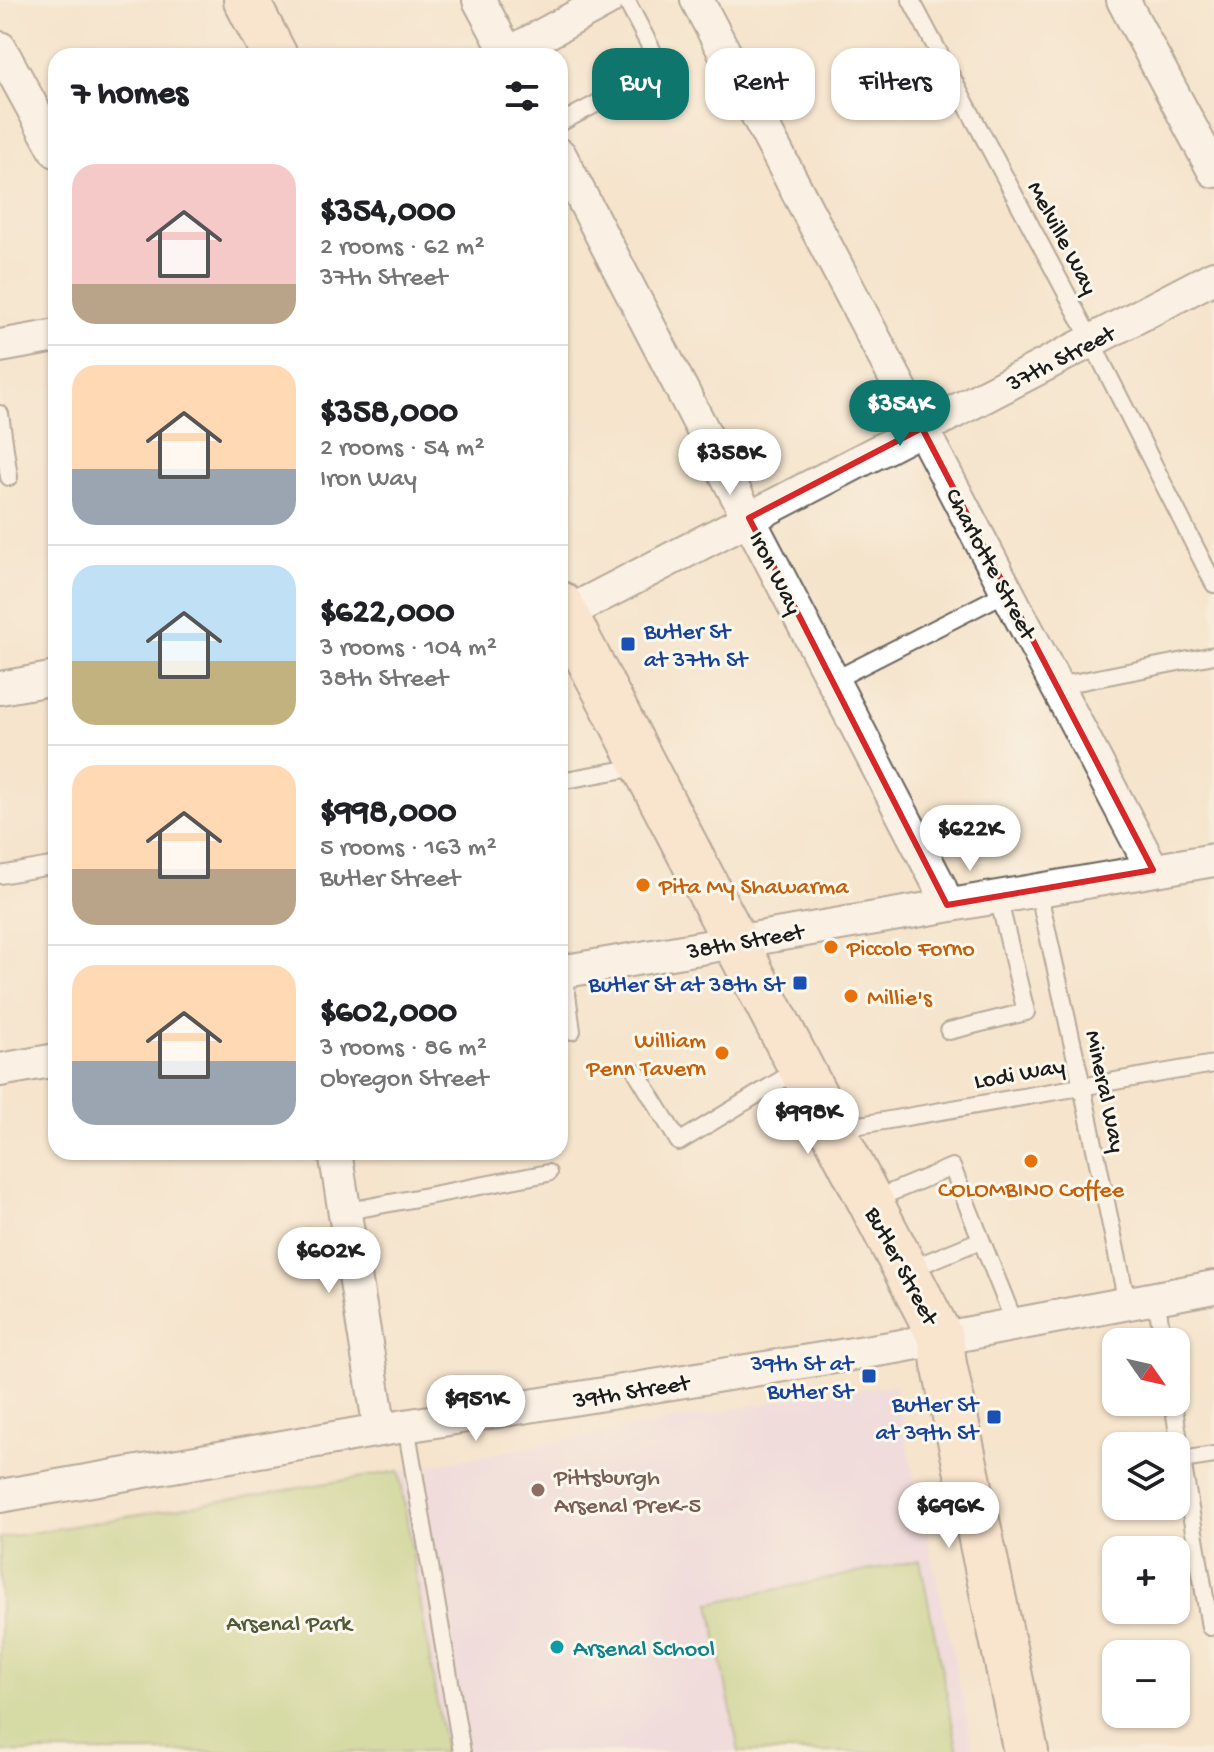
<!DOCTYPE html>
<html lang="en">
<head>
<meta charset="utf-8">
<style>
	:root { --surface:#fff; --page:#f2f2f2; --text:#202124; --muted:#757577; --line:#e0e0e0; --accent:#0f766e }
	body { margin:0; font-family:"Gochi Hand",sans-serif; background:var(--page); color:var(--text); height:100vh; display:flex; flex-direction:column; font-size:30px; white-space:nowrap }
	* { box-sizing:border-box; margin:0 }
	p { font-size:26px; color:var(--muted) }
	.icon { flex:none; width:44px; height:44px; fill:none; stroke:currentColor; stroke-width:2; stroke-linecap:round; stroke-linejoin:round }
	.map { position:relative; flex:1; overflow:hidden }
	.sheet { position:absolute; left:48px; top:48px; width:520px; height:1112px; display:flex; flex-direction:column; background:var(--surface); border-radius:24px; box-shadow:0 2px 6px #0004 }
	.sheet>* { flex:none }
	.guide { position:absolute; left:592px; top:48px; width:502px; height:72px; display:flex; gap:16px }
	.needle { width:52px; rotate:124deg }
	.tools { position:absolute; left:1102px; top:1328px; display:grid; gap:16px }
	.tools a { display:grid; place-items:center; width:88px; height:88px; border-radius:16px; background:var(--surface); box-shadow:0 2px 6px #0004; font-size:40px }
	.price { position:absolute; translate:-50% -68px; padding:0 18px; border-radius:28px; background:#fff; color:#222; font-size:26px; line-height:52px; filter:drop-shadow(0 2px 4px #0008) }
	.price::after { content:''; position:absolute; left:50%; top:48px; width:24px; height:18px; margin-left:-12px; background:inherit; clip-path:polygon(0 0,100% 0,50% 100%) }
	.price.selected { background:var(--accent); color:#fff }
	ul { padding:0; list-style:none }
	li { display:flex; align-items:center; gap:24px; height:200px; padding:0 24px }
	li+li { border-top:2px solid var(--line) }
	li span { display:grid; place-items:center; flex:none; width:224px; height:160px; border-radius:24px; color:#555 }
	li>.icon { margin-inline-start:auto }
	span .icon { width:96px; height:96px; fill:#fffc; stroke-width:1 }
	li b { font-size:34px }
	h2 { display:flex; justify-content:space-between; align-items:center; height:96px; padding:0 24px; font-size:34px }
	.chip { padding:0 28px; border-radius:24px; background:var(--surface); box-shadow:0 2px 6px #0004; font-size:28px; line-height:72px }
	.chip.selected { background:var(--accent); color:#fff }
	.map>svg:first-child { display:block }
	.built { fill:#e8d2ee }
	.green { fill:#b0cf77; stroke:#66764a; stroke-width:2 }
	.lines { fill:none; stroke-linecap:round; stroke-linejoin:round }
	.lane-casing { stroke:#68625a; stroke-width:20 }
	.street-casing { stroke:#68625a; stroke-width:36 }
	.secondary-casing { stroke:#68625a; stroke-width:48 }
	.lane { stroke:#fff; stroke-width:16 }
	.street { stroke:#fff; stroke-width:32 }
	.secondary { stroke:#fde4d1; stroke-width:44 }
	.marked { fill:none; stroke:#d62828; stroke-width:6; stroke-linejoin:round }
	.transit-dot { fill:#1a4fb4; stroke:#fbf7ec; stroke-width:3 }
	.food-dot { fill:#e8710a; stroke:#fbf7ec; stroke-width:3 }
	.education-dot { fill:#8d6e63; stroke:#fbf7ec; stroke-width:3 }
	.culture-dot { fill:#0f9aa8; stroke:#fbf7ec; stroke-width:3 }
	.labels { text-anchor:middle; stroke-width:6; stroke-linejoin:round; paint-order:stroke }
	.street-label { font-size:24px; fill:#1c1c1c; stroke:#fbf7ec }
	.transit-label { font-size:24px; fill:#164399; stroke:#fbf7ec; text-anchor:end }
	.food-label { font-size:24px; fill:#c56008; stroke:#fbf7ec; text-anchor:start }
	.education-label { font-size:24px; fill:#785e54; stroke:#fbf7ec; text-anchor:start }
	.park-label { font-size:24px; fill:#505b3c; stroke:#fbf7ec }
	.culture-label { font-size:24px; fill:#0d838f; stroke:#fbf7ec; text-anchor:start }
</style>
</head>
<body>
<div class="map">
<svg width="1214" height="1752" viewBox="0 0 1214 1752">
	<rect width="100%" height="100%" fill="#fbf7ec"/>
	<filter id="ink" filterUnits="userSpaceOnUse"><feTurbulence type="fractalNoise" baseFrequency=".0125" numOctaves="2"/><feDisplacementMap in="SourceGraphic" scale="16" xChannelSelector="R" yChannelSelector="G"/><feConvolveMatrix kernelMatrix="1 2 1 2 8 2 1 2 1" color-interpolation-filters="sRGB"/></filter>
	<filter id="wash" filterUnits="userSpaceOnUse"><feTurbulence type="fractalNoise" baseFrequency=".006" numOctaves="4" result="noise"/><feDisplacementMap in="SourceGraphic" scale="32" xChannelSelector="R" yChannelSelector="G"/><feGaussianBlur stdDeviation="1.8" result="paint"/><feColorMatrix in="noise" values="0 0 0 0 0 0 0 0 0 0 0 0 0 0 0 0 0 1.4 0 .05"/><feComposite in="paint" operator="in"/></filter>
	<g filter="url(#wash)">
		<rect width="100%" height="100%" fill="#f5e4cc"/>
		<!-- built -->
		<polygon class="built" points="894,1385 974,1752 445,1752 399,1471 794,1398"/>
		<!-- green -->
		<g class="green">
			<polygon points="399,1471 445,1752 0,1752 0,1538"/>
			<polygon points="920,1560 958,1752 739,1752 710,1603"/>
		</g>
	</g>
	<g filter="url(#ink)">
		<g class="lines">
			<!-- lane casing -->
			<g class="lane-casing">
				<g id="lane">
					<polyline points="911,0 1080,319 1214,584"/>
					<polyline points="560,123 662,69 626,0"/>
					<polyline points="0,414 9,477"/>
					<polyline points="832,681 1007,592"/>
					<polyline points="1057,686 1214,655"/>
					<polyline points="560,781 643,766"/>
					<polyline points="0,875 56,865"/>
					<polyline points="1038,890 1082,1086 1127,1303"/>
					<polyline points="564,972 572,1031"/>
					<polyline points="949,1031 1026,1012 998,897"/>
					<polyline points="637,1073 679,1142 799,1069"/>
					<polyline points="837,1129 1214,1064"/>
					<polyline points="873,1200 952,1167 1015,1324"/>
					<polyline points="343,1212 548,1173"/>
					<polyline points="908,1270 981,1240"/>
					<polyline points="1156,1297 1163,1342"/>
					<polyline points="1173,1402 1182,1460 1214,1455"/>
					<polyline points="406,1426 462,1752"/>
					<polyline points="1182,1460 1210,1627 1214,1626"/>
				</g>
			</g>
			<!-- street casing -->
			<g class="street-casing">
				<g id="street">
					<polyline points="479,0 509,56"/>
					<polyline points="697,0 1153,870"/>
					<polyline points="1123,0 1214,171"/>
					<polyline points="0,48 56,151"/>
					<polyline points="504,56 607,0"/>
					<polyline points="560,155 939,885 947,905"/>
					<polyline points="0,346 56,336"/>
					<polyline points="565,614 1214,277"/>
					<polyline points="0,688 56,678"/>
					<polyline points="560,972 1214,860"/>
					<polyline points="0,1070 56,1060"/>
					<polyline points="335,1152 380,1430"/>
					<polyline points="0,1496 380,1430 896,1347 1214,1287"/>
				</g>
			</g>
			<!-- secondary casing -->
			<g class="secondary-casing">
				<g id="secondary">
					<polyline points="246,0 275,56"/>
					<polyline points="560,604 941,1338 944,1364 1026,1752"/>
				</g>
			</g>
			<!-- lane -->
			<use href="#lane" class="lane"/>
			<!-- street -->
			<use href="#street" class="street"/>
			<!-- secondary -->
			<use href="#secondary" class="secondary"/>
		</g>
	</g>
	<!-- marked area -->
	<path d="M0 0H1214V1752H0ZM922,428L1153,870L947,905L749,518Z" fill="#f5e4cc" fill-opacity=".55" fill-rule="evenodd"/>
	<path class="marked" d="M922,428L1153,870L947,905L749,518Z"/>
	<!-- markers -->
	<g class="transit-dot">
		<rect x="620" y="636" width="16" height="16" rx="4"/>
		<rect x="792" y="975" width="16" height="16" rx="4"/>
		<rect x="861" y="1368" width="16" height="16" rx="4"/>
		<rect x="986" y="1409" width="16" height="16" rx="4"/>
	</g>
	<g class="food-dot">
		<circle cx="643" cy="885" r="8"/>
		<circle cx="831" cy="947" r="8"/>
		<circle cx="851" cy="996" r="8"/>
		<circle cx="722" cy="1053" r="8"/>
		<circle cx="1031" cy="1161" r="8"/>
	</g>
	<circle class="education-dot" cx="538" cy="1490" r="8"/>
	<circle class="culture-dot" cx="557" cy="1647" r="8"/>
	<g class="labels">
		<!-- street labels -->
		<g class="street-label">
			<text transform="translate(1064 237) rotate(62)" y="8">Melville Way</text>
			<text transform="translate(1060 357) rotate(-27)" y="8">37th Street</text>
			<text transform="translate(992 563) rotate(62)" y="8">Charlotte Street</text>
			<text transform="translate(777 572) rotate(63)" y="8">Iron Way</text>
			<text transform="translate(745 940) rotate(-10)" y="8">38th Street</text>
			<text transform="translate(1019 1072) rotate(-10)" y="8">Lodi Way</text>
			<text transform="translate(1107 1091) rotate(78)" y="8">Mineral Way</text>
			<text transform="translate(903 1265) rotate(62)" y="8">Butler Street</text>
			<text transform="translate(631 1390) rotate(-9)" y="8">39th Street</text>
		</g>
		<!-- transit labels -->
		<g class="transit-label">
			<text x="644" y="638" text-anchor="start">Butler St<tspan x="644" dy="28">at 37th St</tspan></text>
			<text x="784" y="991">Butler St at 38th St</text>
			<text x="853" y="1370">39th St at<tspan x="853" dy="28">Butler St</tspan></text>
			<text x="978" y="1411">Butler St<tspan x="978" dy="28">at 39th St</tspan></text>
		</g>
		<!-- food labels -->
		<g class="food-label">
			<text x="659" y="893">Pita My Shawarma</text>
			<text x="847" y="955">Piccolo Forno</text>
			<text x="867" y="1004">Millie's</text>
			<text x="706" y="1047" text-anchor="end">William<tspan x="706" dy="28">Penn Tavern</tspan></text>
			<text x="1031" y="1196" text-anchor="middle">COLOMBINO Coffee</text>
		</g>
		<!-- education labels -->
		<g class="education-label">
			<text x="554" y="1484">Pittsburgh<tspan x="554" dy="28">Arsenal PreK-5</tspan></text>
		</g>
		<!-- park labels -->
		<g class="park-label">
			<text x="289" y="1630">Arsenal Park</text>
		</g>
		<!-- culture labels -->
		<g class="culture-label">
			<text x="573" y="1655">Arsenal School</text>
		</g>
	</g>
</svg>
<div class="tools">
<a><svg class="needle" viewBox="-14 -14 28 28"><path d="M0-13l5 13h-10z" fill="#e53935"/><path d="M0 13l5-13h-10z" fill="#757577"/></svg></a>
<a><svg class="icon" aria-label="layers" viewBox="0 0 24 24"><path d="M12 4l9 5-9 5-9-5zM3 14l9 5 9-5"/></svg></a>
<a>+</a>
<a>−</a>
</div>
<b class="price selected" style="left:900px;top:448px">$354K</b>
<b class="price" style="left:730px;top:497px">$358K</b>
<b class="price" style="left:970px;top:873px">$622K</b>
<b class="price" style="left:808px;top:1156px">$998K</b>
<b class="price" style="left:329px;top:1295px">$602K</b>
<b class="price" style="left:476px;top:1443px">$951K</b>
<b class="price" style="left:949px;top:1550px">$696K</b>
<div class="guide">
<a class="chip selected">Buy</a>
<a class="chip">Rent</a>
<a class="chip">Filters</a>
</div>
<section class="sheet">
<h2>7 homes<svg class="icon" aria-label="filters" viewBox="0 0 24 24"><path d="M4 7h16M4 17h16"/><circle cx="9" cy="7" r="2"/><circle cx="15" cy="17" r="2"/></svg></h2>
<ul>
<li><span style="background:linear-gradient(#f6c9c9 75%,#b9a48a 0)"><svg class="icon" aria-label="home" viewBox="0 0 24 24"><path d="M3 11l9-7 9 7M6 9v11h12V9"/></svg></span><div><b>$354,000</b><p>2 rooms · 62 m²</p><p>37th Street</p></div></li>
<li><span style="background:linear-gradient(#ffd9b3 65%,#9aa5b1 0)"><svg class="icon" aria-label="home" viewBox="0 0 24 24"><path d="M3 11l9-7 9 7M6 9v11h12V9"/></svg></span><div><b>$358,000</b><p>2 rooms · 54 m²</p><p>Iron Way</p></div></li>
<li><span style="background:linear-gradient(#bfe0f5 60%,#c2b280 0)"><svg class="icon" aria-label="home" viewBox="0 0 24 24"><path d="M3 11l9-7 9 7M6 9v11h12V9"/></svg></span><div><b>$622,000</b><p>3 rooms · 104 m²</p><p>38th Street</p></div></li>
<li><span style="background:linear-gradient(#ffd9b3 65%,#b9a48a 0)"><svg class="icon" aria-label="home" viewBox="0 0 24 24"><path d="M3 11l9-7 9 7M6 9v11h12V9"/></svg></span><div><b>$998,000</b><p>5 rooms · 163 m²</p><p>Butler Street</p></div></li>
<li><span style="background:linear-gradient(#ffd9b3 60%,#9aa5b1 0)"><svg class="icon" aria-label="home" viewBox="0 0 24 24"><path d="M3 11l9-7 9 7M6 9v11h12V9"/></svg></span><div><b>$602,000</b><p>3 rooms · 86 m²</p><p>Obregon Street</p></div></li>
</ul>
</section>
</div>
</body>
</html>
